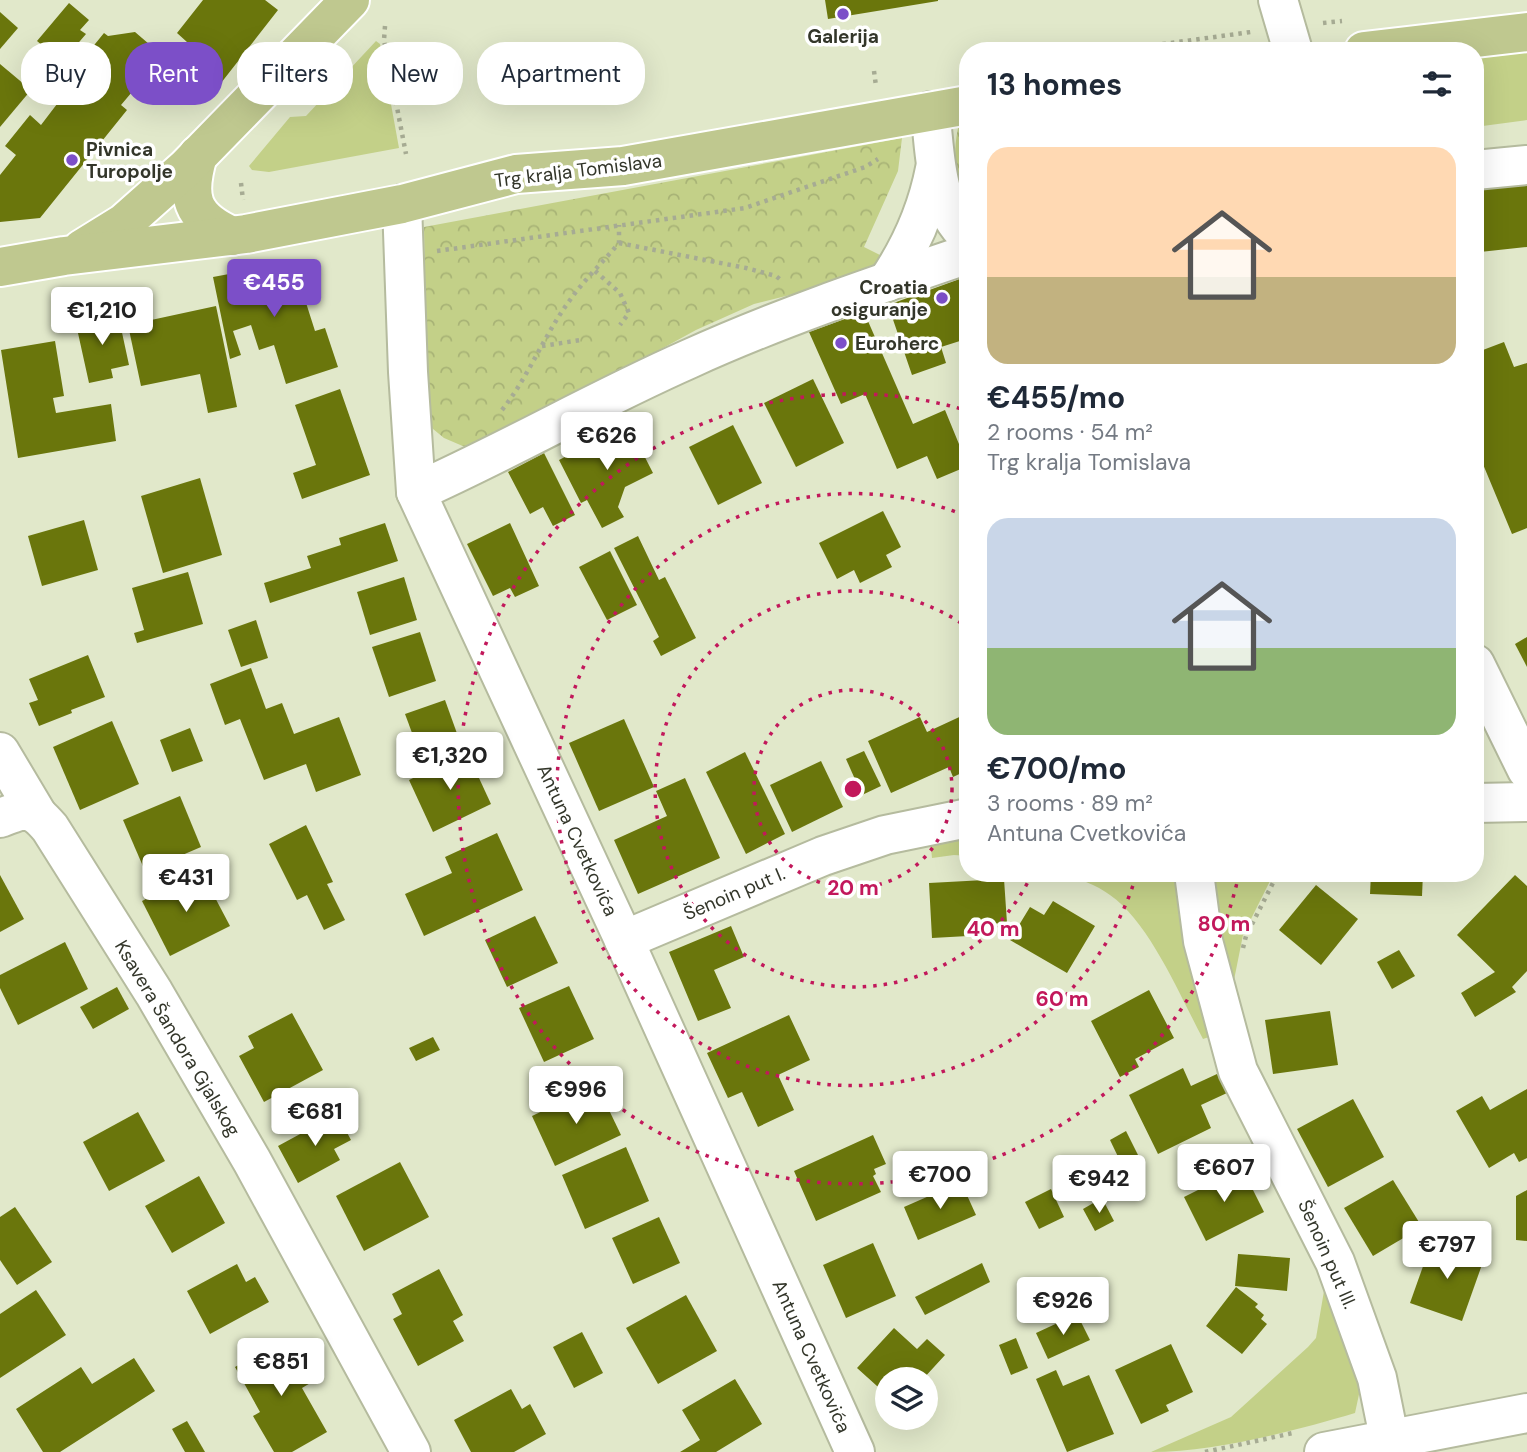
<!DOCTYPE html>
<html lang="en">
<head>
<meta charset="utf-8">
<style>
	:root { --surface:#fff; --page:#f2f2f3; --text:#1f2937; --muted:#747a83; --accent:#7c4fc8 }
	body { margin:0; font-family:"DM Sans",sans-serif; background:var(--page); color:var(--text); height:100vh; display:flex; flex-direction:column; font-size:26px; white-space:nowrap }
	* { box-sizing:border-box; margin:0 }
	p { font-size:23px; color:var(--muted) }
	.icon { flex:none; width:38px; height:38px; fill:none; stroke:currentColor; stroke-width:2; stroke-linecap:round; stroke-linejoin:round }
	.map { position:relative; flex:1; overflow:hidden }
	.sheet { position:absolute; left:959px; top:42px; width:525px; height:840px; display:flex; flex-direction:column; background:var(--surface); border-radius:28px; box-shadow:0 7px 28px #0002 }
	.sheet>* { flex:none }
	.guide { position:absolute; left:21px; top:42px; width:665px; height:63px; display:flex; gap:14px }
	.buttons { position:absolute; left:875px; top:1367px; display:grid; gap:14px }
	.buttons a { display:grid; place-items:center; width:63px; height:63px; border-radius:50%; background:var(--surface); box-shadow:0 7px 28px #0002; font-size:35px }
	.price { position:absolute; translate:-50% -60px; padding:0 16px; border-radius:7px; background:#fff; color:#222; font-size:23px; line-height:46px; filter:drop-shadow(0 2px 4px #0008) }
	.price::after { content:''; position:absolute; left:50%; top:42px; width:21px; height:16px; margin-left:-10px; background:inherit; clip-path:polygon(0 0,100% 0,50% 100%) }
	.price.current { background:var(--accent); color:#fff }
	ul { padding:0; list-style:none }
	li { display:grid; align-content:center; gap:14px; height:371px; padding:0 28px }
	li span { display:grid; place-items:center; height:217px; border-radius:21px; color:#555 }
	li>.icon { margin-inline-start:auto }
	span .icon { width:126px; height:126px; fill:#fffc; stroke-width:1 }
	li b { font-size:30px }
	h2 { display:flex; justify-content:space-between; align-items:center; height:84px; padding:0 28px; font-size:30px }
	.pill { padding:0 24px; border-radius:28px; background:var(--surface); box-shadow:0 7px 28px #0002; font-size:24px; line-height:63px }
	.pill.current { background:var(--accent); color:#fff }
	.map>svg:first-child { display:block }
	.grass { fill:#c3d088 }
	.park { fill:url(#park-crowns) }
	.building { fill:#6a760c }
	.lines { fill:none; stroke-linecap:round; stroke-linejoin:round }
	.minor-casing { stroke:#b5bb9e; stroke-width:42 }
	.major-casing { stroke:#fff; stroke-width:42 }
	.path { stroke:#a6ab93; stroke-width:4.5; stroke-dasharray:3.5 5; stroke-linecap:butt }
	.minor { stroke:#fff; stroke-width:38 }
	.major { stroke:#bfc88f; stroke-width:38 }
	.ring { fill:none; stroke:#c2185b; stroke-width:3.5; stroke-dasharray:3.5 7 }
	.poi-dot { fill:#7c4fc8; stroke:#fff; stroke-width:2.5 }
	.labels { text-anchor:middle; stroke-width:7; stroke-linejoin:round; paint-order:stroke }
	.poi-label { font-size:19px; font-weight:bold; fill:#33362a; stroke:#fff; text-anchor:start }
	.street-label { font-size:19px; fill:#33362a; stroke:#fff }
	.centre { fill:#c2185b; stroke:#fff; stroke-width:3.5 }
	.ring-label { font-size:21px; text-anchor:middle; font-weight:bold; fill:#c2185b; stroke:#fff; stroke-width:7; stroke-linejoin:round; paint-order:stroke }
</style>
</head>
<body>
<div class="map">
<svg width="1527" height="1452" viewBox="0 0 1527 1452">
	<defs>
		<pattern id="park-crowns" width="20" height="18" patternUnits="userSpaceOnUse" patternTransform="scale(1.75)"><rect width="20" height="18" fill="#c3d088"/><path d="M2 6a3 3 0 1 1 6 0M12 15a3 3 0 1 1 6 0" fill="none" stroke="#a8b376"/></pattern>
	</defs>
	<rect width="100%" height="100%" fill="#e1e8ca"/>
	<!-- grass -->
	<g class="grass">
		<polygon points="376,41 380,44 399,148 269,172 252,170 249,166 290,117 306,116"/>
		<polygon points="1527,45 1527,120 1475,127 1475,51"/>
		<polygon points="968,832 968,856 954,855 932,858 930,838"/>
		<path d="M1061,873H1178L1209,1037L1203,1039C1180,996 1150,923 1110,895C1097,885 1077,878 1061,873Z"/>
		<polygon points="1215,873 1274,873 1243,935 1232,990 1226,991"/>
		<path d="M1330,1287L1361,1385L1355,1413C1294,1431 1215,1452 1151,1452L1231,1417L1308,1347L1316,1338L1324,1291Z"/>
	</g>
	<!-- park -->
	<g class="park">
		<path d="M968,114V214C956,172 950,158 961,115Z"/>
		<polygon points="902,138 898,171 864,247 886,258 870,275 754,304 696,330 502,436 465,447 444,438 427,424 424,227"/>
	</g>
	<!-- building -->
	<g class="building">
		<polygon points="203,0 265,0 278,10 221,83 180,50 187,42 177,33"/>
		<polygon points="825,0 938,0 938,1 828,19"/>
		<polygon points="69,3 89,20 80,30 86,34 62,62 37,41"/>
		<polygon points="0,12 18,28 0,49"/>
		<polygon points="135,32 149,44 137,59 147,67 129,89 132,92 121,105 127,110 40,218 0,222 0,175 16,155 5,146 30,115 41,125 70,87 64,82 104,33 108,36"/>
		<polygon points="0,64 31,90 0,127"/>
		<polygon points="1527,184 1527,247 1480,252 1475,188"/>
		<polygon points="293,262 315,331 325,328 338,367 286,384 274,345 259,350 251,325 233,331 241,355 230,359 213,277"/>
		<polygon points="968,276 968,345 965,346 963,340 941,347 946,363 912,375 888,305"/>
		<polygon points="216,306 237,407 208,413 200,374 141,386 128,325"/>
		<polygon points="864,312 913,424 945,410 968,466 937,479 927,456 897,469 865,394 841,404 809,332"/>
		<polygon points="118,314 129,365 111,369 113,378 89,383 76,324"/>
		<polygon points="55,341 64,396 53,398 56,413 111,404 116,441 18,458 1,350"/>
		<polygon points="1504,342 1514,367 1527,363 1527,528 1512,534 1475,445 1475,399 1484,395 1475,372 1475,353"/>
		<polygon points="813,379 844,443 796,467 764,403"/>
		<polygon points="340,389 370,475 302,499 293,473 316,465 295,405"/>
		<polygon points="628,424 653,473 625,487 618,507 624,517 602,528 587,500 581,503 559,460"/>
		<polygon points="733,425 762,483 718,505 689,447"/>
		<polygon points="544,453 575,515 553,526 543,507 530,514 508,472"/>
		<polygon points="200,478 222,555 163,573 141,496"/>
		<polygon points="883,511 901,547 886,555 892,567 860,583 854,570 837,579 819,543"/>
		<polygon points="84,520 98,570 42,586 28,536"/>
		<polygon points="385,523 398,561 270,603 264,583 311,568 307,556 341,545 339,538"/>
		<polygon points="510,523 539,586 515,597 510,588 493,596 467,544"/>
		<polygon points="638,536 659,580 665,577 696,638 661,656 653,641 659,637 614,548"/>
		<polygon points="610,551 637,605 607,620 579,567"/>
		<polygon points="188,572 203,624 137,643 134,633 144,630 132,588"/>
		<polygon points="404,577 417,620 370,635 357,592"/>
		<polygon points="256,620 268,658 241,667 228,630"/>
		<polygon points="420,632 436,681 389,697 372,647"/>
		<polygon points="1527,637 1527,667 1515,644"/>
		<polygon points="88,655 105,697 71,710 72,713 39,726 29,703 38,700 29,679"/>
		<polygon points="251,668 266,709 282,703 294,734 339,717 361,775 316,792 306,764 264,780 240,719 225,725 210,684"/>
		<polygon points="445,700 459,739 421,757 405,714"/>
		<polygon points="968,713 968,770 953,777 949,767 891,793 868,741 920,717 927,732"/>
		<polygon points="624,719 654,787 599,811 569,743"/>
		<polygon points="112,721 139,784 80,810 53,747"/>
		<polygon points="190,728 203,761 172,772 160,740"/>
		<polygon points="864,751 881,786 862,795 846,759"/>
		<polygon points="467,752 491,804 433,832 409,780"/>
		<polygon points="745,752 785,834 746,854 706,772"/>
		<polygon points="821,761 843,807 792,832 770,785"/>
		<polygon points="685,778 720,858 638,894 614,840 667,816 656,791"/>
		<polygon points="180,796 201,847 145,871 123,820"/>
		<polygon points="306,825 333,882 327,884 345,920 324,930 307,895 297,900 269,844"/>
		<polygon points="497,833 523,890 424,936 405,894 452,873 445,857"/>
		<polygon points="201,871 230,926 170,956 142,901"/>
		<polygon points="1371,873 1423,873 1422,896 1370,894"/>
		<polygon points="0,875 24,919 0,932"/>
		<polygon points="1515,875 1527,886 1527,971 1512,987 1516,992 1475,1017 1461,993 1495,972 1457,935"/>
		<polygon points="1004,879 1007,923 985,924 986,935 932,938 929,883"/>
		<polygon points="1316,885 1358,919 1321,965 1279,930"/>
		<polygon points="1053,901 1095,926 1067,973 1010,940 1030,907 1044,915"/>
		<polygon points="535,916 558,963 507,987 485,940"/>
		<polygon points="731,926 744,957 714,970 731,1008 698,1021 669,952"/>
		<polygon points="65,942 88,989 18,1025 0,988 0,975"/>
		<polygon points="1399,950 1415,976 1392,989 1377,962"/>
		<polygon points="569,986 594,1039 544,1062 519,1008"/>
		<polygon points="117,987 129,1009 93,1029 80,1007"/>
		<polygon points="1149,990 1174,1038 1135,1059 1139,1067 1120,1077 1091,1021"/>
		<polygon points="1330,1011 1338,1065 1273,1074 1265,1020"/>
		<polygon points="292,1013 323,1070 264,1102 239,1056 254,1048 248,1036"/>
		<polygon points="789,1015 810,1060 778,1075 794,1110 758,1127 742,1092 728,1098 707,1053"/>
		<polygon points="433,1037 440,1050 416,1061 409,1048"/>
		<polygon points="1183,1068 1191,1086 1217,1074 1227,1093 1201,1105 1211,1128 1158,1154 1129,1095"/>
		<polygon points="597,1085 621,1135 555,1166 532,1116"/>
		<polygon points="1527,1089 1527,1158 1519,1162 1514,1153 1489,1168 1456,1111 1482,1096 1490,1110"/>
		<polygon points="1353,1099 1384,1157 1328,1187 1297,1129"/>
		<polygon points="138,1112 165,1161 109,1191 83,1142"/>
		<polygon points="337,1114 351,1140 334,1149 340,1160 298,1183 278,1146"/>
		<polygon points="1126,1131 1139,1157 1122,1165 1110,1140"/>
		<polygon points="873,1135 886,1164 874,1169 876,1174 873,1176 881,1192 816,1221 794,1171"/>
		<polygon points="626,1147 649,1201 585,1229 562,1175"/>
		<polygon points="400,1162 429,1217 364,1251 336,1196"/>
		<polygon points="1242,1168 1264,1212 1206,1241 1184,1197"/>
		<polygon points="199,1176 225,1223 172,1253 145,1206"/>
		<polygon points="1393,1180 1422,1227 1373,1256 1344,1208"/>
		<polygon points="961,1182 976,1215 918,1240 904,1207"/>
		<polygon points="1051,1189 1064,1217 1039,1229 1025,1202"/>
		<polygon points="1527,1190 1527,1241 1516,1240 1516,1196"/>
		<polygon points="1102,1198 1114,1221 1095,1231 1083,1209"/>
		<polygon points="15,1207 52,1262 17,1285 0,1260 0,1217"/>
		<polygon points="659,1217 680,1263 633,1284 612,1238"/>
		<polygon points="1432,1241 1484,1259 1462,1321 1410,1303"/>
		<polygon points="873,1243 896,1296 846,1318 823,1265"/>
		<polygon points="1238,1254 1290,1258 1287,1291 1235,1286"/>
		<polygon points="982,1263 990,1282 925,1315 915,1297"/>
		<polygon points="237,1264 246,1282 255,1277 269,1302 210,1334 187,1291"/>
		<polygon points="439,1269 463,1315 453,1321 464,1341 418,1366 393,1319 402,1314 392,1294"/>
		<polygon points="1236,1287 1258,1304 1255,1307 1264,1315 1261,1319 1267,1324 1242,1354 1206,1326"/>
		<polygon points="36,1290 66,1335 0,1378 0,1314"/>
		<polygon points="686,1295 717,1351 658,1384 626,1328"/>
		<polygon points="1077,1314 1090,1340 1048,1359 1036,1333"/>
		<polygon points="894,1328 917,1349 927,1339 945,1355 923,1379 887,1379 887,1395 857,1368"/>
		<polygon points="582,1332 603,1373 574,1388 553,1347"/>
		<polygon points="287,1338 312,1382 302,1388 327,1432 292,1452 274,1452 253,1416 260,1412 235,1367"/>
		<polygon points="1016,1338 1028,1368 1011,1375 999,1345"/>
		<polygon points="1171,1344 1193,1392 1166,1405 1169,1411 1141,1424 1115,1370"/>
		<polygon points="134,1358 155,1391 60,1452 43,1452 16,1409 81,1367 92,1384"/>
		<polygon points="1056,1370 1063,1386 1089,1375 1114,1434 1067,1452 1036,1379"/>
		<polygon points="735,1379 762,1424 716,1452 680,1452 700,1440 682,1410"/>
		<polygon points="511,1389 522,1409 530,1404 546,1434 514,1452 471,1452 454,1420"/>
		<polygon points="187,1421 205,1452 185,1452 172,1429"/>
	</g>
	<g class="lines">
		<!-- minor casing -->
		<g class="minor-casing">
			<g id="minor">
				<polyline points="1278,0 1293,51"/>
				<path d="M930,111C936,155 933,203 968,236"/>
				<polyline points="1475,170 1527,165"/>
				<polyline points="402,204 408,372 416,492 624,940 855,1452"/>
				<path d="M887,282C911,247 927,210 935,169"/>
				<path d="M416,492C508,451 596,400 689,359C779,318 874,286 968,254"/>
				<polyline points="1475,664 1527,770"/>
				<polyline points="0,752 37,814"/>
				<polyline points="1475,803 1527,802"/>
				<path d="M0,818C26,808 31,806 50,828L154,993L252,1161L411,1452"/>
				<polyline points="1194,873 1203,941 1238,1071 1335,1262 1377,1378 1392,1452"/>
				<polyline points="624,940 823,856 885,835 968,818"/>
				<polyline points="1324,1452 1527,1413"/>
			</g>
		</g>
		<!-- major casing -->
		<g class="major-casing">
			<g id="major">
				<polyline points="1364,51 1527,32"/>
				<path d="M198,155C186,197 190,217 232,236"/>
				<polyline points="82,249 124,223 186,168 350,0"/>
				<polyline points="0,267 64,256 246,234 402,204 516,174 623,166 968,105"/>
			</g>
		</g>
		<!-- path -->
		<g class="path">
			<polyline points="1323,23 1342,21"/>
			<polyline points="385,26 384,40 406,154"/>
			<polyline points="1112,51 1251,32"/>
			<polyline points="874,71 876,86"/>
			<polyline points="241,183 243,200"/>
			<polyline points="619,243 746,268 776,276 782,281"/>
			<polyline points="437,251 745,208 865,167 878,159"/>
			<polyline points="595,271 620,293 629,313 620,325"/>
			<polyline points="542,346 581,340"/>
			<path d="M502,410C529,376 544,335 570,300C584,280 603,262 619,243V225"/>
			<polyline points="1243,948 1246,936 1278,873"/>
			<polyline points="1205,1452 1293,1433"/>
		</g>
		<!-- minor -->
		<use href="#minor" class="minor"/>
		<!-- major -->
		<use href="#major" class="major"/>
	</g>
	<!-- distance rings -->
	<g class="ring">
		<circle cx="853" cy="789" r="99"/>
		<path d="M1032 874A198 198 0 1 1 967 627"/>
		<path d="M1136 876A296 296 0 1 1 966 516"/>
		<path d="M1239 874A395 395 0 1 1 965 410"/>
	</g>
	<!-- markers -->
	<g class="poi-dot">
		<circle cx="843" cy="14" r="7"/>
		<circle cx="72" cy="160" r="7"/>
		<circle cx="942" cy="298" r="7"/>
		<circle cx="841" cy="343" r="7"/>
	</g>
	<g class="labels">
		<!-- poi labels -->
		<g class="poi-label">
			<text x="843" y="43" text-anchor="middle">Galerija</text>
			<text x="86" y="156">Pivnica<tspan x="86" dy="22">Turopolje</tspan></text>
			<text x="928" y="294" text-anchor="end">Croatia<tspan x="928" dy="22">osiguranje</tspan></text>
			<text x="855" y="350">Euroherc</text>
		</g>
		<!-- street labels -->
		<g class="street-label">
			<text transform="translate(578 170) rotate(-7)" y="7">Trg kralja Tomislava</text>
			<text transform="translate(578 840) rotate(65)" y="7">Antuna Cvetkovića</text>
			<text transform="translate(734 893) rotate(-23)" y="7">Šenoin put I.</text>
			<text transform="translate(178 1038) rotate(59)" y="7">Ksavera Šandora Gjalskog</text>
			<text transform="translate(1328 1254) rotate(66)" y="7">Šenoin put III.</text>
			<text transform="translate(812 1356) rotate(66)" y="7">Antuna Cvetkovića</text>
		</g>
	</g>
	<circle cx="853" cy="789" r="10" class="centre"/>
	<g class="ring-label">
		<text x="853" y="895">20 m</text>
		<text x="1224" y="931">80 m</text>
		<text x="993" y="936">40 m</text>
		<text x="1062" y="1006">60 m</text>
	</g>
</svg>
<div class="buttons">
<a><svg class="icon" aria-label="layers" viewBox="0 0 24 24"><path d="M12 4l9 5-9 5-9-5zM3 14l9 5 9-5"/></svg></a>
</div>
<b class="price current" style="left:274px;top:319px">€455</b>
<b class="price" style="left:102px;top:347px">€1,210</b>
<b class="price" style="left:607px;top:472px">€626</b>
<b class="price" style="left:450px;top:792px">€1,320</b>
<b class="price" style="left:186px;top:914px">€431</b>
<b class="price" style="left:576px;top:1126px">€996</b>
<b class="price" style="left:315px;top:1148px">€681</b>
<b class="price" style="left:1224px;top:1204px">€607</b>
<b class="price" style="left:940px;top:1211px">€700</b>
<b class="price" style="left:1099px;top:1215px">€942</b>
<b class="price" style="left:1447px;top:1281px">€797</b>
<b class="price" style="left:1063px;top:1337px">€926</b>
<b class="price" style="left:281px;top:1398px">€851</b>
<div class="guide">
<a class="pill">Buy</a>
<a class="pill current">Rent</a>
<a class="pill">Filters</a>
<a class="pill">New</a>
<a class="pill">Apartment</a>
</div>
<section class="sheet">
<h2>13 homes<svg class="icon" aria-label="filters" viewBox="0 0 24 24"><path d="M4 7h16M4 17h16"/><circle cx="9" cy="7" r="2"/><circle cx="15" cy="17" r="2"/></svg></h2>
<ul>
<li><span style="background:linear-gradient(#ffd9b3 60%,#c2b280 0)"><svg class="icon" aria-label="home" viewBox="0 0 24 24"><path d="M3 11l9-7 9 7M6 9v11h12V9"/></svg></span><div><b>€455/mo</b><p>2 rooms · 54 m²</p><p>Trg kralja Tomislava</p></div></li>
<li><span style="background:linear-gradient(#c9d6e8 60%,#8fb573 0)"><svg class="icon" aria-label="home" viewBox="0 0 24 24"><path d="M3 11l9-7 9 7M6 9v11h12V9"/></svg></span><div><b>€700/mo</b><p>3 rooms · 89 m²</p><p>Antuna Cvetkovića</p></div></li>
</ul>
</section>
</div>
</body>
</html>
